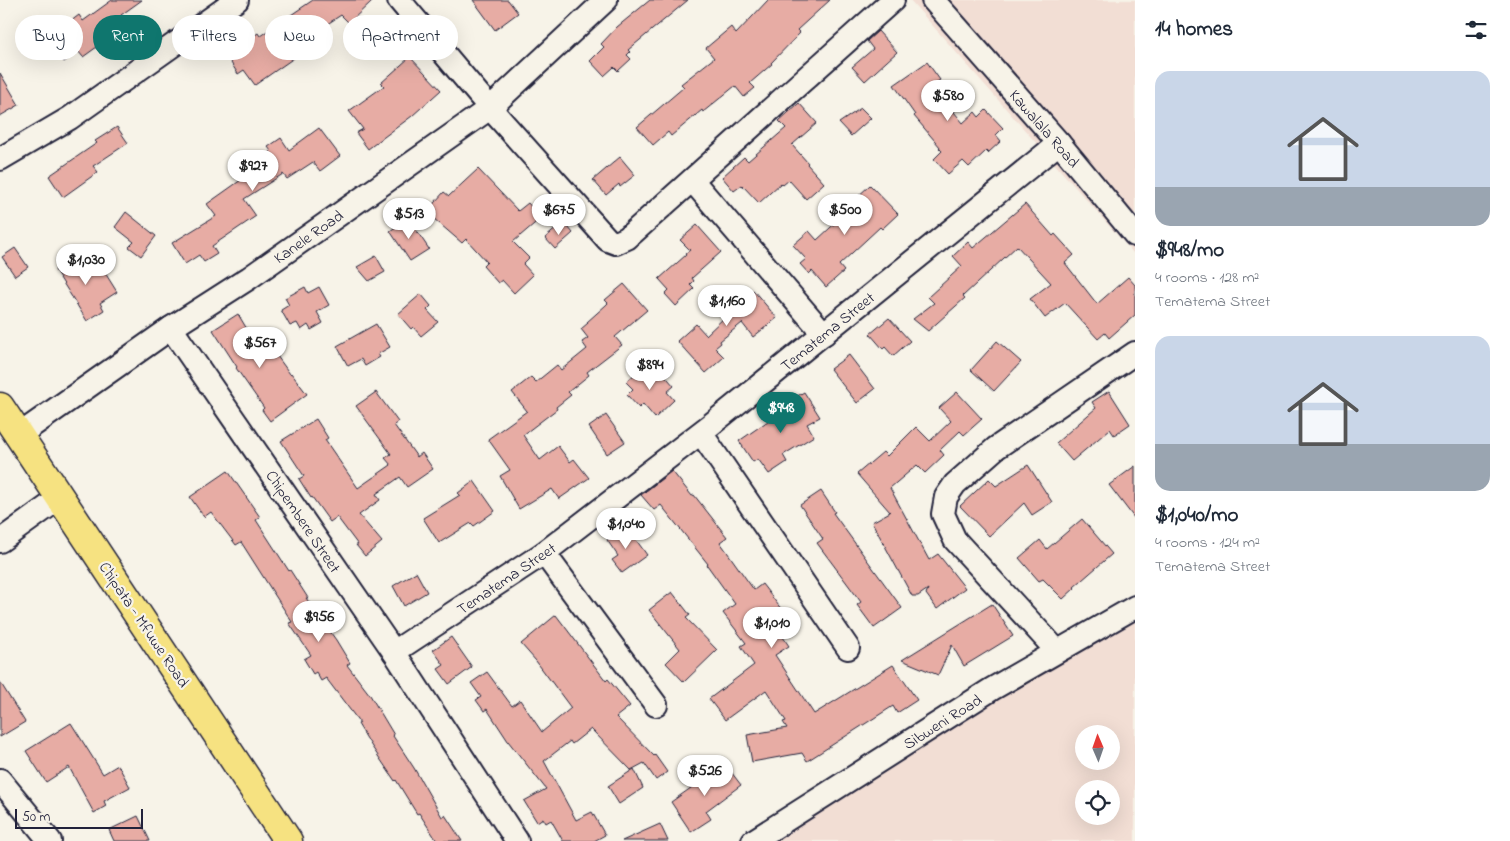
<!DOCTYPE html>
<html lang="en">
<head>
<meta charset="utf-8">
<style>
	:root { --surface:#fff; --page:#f6f6f7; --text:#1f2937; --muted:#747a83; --accent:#0f766e }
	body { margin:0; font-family:"Indie Flower",sans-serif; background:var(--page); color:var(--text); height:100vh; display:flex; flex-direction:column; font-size:19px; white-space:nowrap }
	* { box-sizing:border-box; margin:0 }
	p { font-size:16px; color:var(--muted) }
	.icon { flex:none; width:28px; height:28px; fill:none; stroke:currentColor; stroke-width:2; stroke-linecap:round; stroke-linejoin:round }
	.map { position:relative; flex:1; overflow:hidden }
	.panel { display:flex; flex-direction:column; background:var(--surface); width:375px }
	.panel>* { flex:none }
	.guide { position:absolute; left:15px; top:15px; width:475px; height:45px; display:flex; gap:10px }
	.needle { width:32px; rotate:358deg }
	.controls { position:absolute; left:1075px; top:725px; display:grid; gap:10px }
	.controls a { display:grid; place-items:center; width:45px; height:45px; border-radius:50%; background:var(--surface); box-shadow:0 5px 20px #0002; font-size:25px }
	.scale { position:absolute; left:15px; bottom:12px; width:128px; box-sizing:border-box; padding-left:5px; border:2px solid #22223b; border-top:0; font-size:14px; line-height:18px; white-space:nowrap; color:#22223b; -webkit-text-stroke:4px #f7f3e8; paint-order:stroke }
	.price { position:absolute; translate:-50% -42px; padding:0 11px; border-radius:18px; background:#fff; color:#222; font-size:16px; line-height:32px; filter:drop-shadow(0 1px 2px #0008) }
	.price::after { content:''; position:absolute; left:50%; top:30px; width:15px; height:11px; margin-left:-8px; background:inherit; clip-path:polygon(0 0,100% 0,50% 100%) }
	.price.current { background:var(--accent); color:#fff }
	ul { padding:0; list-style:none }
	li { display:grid; align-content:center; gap:10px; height:265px; padding:0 20px }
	li span { display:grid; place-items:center; height:155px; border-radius:15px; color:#555 }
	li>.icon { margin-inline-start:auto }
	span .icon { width:90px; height:90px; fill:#fffc; stroke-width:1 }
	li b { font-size:21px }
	h2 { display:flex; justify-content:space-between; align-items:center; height:60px; padding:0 20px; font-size:21px }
	.tag { padding:0 18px; border-radius:22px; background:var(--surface); box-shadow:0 5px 20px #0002; font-size:18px; line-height:45px }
	.tag.current { background:var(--accent); color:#fff }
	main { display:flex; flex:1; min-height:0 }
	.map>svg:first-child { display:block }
	.built { fill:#f2ded4; fill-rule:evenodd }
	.building { fill:#e7aca4; stroke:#22223b }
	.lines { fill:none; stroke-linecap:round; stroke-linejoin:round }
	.minor-casing { stroke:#22223b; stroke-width:26 }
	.major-casing { stroke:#22223b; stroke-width:31 }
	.minor { stroke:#f7f3e8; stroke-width:22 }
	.major { stroke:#f6e281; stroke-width:28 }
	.labels { text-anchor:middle; stroke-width:4.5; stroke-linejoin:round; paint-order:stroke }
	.street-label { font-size:16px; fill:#22223b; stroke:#f7f3e8 }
</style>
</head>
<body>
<main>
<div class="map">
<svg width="1135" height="841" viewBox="0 0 1135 841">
	<rect width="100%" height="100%" fill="#f7f3e8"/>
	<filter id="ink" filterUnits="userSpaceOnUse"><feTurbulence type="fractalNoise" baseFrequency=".02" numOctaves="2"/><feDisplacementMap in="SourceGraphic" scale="10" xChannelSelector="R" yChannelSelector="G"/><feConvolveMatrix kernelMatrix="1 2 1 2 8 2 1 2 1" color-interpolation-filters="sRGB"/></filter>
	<g filter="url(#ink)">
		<!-- built -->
		<g class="built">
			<polygon points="910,0 1135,0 1135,255"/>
			<path d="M1135,611V841H765ZM1084,734H1111V761H1084ZM1084,789H1111V816H1084Z"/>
		</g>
		<!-- building -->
		<g class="building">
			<polygon points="112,0 142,0 121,15 126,22 99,41 101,44 83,57 78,51 64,62 46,40 79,15 83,21"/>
			<polygon points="313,0 373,0 349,23 341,15 309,36 314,44 255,85 244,70 238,74 226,55 258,33 260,36"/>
			<polygon points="473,0 508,0 518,13 495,30"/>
			<polygon points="650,0 688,0 628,50 630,52 627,55 631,59 618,71 614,67 604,76 590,61 604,47 601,44 617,27"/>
			<polygon points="768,0 830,0 797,30 800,33 771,63 772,64 750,83 755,88 744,97 735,86 703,112 702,110 671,136 668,132 653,145 637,127 684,87 681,84 714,58 706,48 731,27 736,34"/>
			<polygon points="878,31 897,52 865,81 852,67 873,49 867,41"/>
			<polygon points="410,57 441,90 412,116 368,149 356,133 363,129 349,111 384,86 381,83"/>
			<polygon points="927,62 940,80 932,85 963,123 975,112 979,117 986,110 1003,128 996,135 1001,141 988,153 986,151 969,167 963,161 948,174 934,159 942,151 939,148 940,147 914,116 915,115 894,85"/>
			<polygon points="0,73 19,105 0,116"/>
			<polygon points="799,103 817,123 792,145 808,163 807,164 824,183 806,199 789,180 783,185 781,183 759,203 742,185 734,191 722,177 744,157 748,161 786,128 779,121"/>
			<polygon points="861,108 871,118 851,136 839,123"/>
			<polygon points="117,127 128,143 93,166 98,172 63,197 49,176 97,143 95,141"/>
			<polygon points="319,128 340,156 320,171 313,162 287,179 283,174 244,199 256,216 212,246 217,254 204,262 199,255 185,264 172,243 216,216 207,204 248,175 244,169 271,151 268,147 281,138 289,150"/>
			<polygon points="620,157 635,175 620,187 619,184 606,195 593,180"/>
			<polygon points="478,169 518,211 528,203 541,218 513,242 529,258 523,264 533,275 514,293 502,280 498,283 483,266 487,262 466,239 462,243 426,212 444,192 449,196"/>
			<polygon points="870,185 898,214 882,229 880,227 839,265 844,271 826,287 812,271 809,274 800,264 806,259 793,245 809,231 817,240 857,203 854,200"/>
			<polygon points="1025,204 1053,236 1055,234 1074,255 1065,263 1097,304 1128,277 1135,285 1135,315 1109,338 1105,333 1098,339 1065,303 1045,318 1030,299 1051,283 1017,246 963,296 965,298 928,331 913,319 934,303 928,297 962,266 953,256 968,242 973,248"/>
			<polygon points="126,212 156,236 141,256 129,247 134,242 115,227"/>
			<polygon points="408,218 429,249 410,261 390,231"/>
			<polygon points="564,222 573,233 555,249 545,238"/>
			<polygon points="697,225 721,252 692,278 694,281 690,285 694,289 676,306 665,294 669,290 659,279 686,255 685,254 690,250 680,240"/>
			<polygon points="15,248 28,267 15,276 2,257"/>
			<polygon points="79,254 92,274 102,268 117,292 100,303 104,310 87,321 55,270"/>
			<polygon points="376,256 385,272 369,281 357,267"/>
			<polygon points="624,284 647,310 615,337 622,345 587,372 589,375 568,392 571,395 556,407 557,409 523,435 540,460 558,446 570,462 574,459 589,478 559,499 552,489 519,509 500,476 510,470 488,439 527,411 512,392 531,377 536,382 557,365 561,370 587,349 582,342 588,338 581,329 588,323 587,322 606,305 608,303 605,300"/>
			<polygon points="742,285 750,293 753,290 777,318 753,337 742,323 720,341 721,343 715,348 724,357 706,373 677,341 696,324 706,335 727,315 724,312 728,308 723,301"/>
			<polygon points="305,287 308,293 319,287 329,305 317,312 323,323 311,330 308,325 301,330 297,323 290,326 281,310 289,305 285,298"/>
			<polygon points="421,294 431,306 427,310 438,322 421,336 413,327 411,329 398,314"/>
			<polygon points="238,314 260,351 269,345 290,374 291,373 307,394 270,421 262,410 264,408 236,368 237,367 213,330"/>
			<polygon points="889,318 910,341 893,356 885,347 883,349 870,334"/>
			<polygon points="376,324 390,347 378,354 380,357 365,366 361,359 348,366 337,346"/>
			<polygon points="997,341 1021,362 994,391 971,370"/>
			<polygon points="849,355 875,389 857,403 830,369"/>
			<polygon points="646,364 657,376 662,372 674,386 667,392 674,400 655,418 643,404 639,408 627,395 633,389 626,382"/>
			<polygon points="1109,391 1130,424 1114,435 1110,429 1072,461 1056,443 1096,408 1092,402"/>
			<polygon points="376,392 398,422 394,425 417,457 422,453 433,469 407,487 400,477 376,494 380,500 359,515 382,542 365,556 356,545 358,545 337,517 330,522 312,497 311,498 299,479 304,476 281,441 316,419 328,438 325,440 358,488 391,465 385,458 391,454 356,406"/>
			<polygon points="804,392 820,417 807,424 814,436 783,455 787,462 769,474 758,459 753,462 739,441 781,412 778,408"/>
			<polygon points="957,392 982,419 964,435 960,431 940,450 944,455 925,473 917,465 890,488 929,560 938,554 965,588 937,609 926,594 928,589 918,596 912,596 872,522 890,512 857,474 883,452 887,456 916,427 930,441 951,421 939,408"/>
			<polygon points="606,415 625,442 607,454 589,427"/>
			<polygon points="1028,465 1052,502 1032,515 1024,503 989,536 960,506 989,479 996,486"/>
			<polygon points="1135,466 1135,519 1109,485"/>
			<polygon points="228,471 260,517 256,520 289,571 290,570 308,598 306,598 336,640 350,663 347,665 370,695 394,735 393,736 414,768 442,817 445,815 462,841 437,841 419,813 417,814 396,780 395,781 372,747 358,724 360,723 326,678 321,681 316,672 313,674 304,659 311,655 289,623 292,622 241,542 236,545 211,512 204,517 190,497"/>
			<polygon points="672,471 692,496 694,495 727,537 720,542 754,590 762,584 782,610 771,619 789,646 775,655 814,714 893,665 917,700 897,713 893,706 807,761 802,753 752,762 747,735 787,728 783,722 786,721 766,690 725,720 709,699 754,665 741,646 746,643 723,613 735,604 707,565 708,564 661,505 654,510 641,495"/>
			<polygon points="474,481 495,511 474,526 471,523 439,543 423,518 460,495 458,493"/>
			<polygon points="821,491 835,512 833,513 902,608 874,628 857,605 861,602 817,543 823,539 800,505"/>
			<polygon points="1082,519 1112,554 1074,587 1075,588 1063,599 1043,579 1039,581 1019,558 1040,540 1047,549"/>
			<polygon points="626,526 647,555 622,573 612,560 618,556 607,540"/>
			<polygon points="416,572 427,592 404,606 393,586"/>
			<polygon points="672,592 690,615 686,618 717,650 684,682 666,663 680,649 649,610"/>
			<polygon points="992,604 1013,636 964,666 952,645 938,675 902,660"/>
			<polygon points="556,615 606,681 608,679 630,706 616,717 654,756 655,755 667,772 656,780 644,763 631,770 591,729 572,744 570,741 544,761 576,820 592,812 605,835 594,841 563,841 551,820 546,823 543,818 537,822 524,801 546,789 508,741 487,709 484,711 476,700 481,697 471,683 487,672 512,706 520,700 542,732 571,708 536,661 521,644"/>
			<polygon points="451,637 472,667 449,684 438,669 444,665 433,650"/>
			<polygon points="0,682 25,722 0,737"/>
			<polygon points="71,723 103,774 118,765 130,787 104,801 106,806 94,813 69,767 46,782 26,751"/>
			<polygon points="725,764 741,785 706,811 711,819 691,832 671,802"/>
			<polygon points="634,769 643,788 619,804 608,786"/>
			<polygon points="138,816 150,841 114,841 109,830"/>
			<polygon points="660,824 668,841 622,841"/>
		</g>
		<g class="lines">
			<!-- minor casing -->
			<g class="minor-casing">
				<g id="minor">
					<polyline points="399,0 490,108 608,240 616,243 627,238 893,0"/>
					<polyline points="933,0 1059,143 1135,235"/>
					<polyline points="0,159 70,118 237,0"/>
					<polyline points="692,180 824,334"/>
					<polyline points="171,328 394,652 517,841"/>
					<polyline points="701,433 848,648"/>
					<polyline points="19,435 171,328 249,278 490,108 606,0"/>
					<polyline points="0,541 61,497"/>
					<polyline points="544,553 656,705"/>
					<polyline points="1057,651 955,540 943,514 946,497 955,484 996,448 1135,353"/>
					<polyline points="394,652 544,553 708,427 1059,143"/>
					<polyline points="0,780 50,841"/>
					<polyline points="753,841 992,689 1135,607"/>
				</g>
			</g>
			<!-- major casing -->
			<g class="major-casing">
				<polyline id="major" points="0,407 288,841"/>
			</g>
			<!-- minor -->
			<use href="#minor" class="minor"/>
			<!-- major -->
			<use href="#major" class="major"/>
		</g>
	</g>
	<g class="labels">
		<!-- street labels -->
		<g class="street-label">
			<text transform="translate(1045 128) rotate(49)" y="6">Kawalala Road</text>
			<text transform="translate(308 236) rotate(-35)" y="6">Kanele Road</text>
			<text transform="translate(827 331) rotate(-39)" y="6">Tematema Street</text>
			<text transform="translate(304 521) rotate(56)" y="6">Chipembere Street</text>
			<text transform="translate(506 578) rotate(-34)" y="6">Tematema Street</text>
			<text transform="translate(145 624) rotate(56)" y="6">Chipata - Mfuwe Road</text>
			<text transform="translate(942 721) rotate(-32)" y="6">Sibweni Road</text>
		</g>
	</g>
</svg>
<div class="controls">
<a><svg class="needle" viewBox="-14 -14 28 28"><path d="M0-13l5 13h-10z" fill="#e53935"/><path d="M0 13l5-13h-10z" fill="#747a83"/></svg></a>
<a><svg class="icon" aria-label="locate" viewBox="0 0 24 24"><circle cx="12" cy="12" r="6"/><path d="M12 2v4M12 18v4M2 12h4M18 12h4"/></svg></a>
</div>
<div class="scale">50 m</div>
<b class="price" style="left:948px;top:122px">$580</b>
<b class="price" style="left:253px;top:192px">$927</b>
<b class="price" style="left:559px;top:236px">$675</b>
<b class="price" style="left:845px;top:236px">$500</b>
<b class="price" style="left:409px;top:240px">$513</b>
<b class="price" style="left:86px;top:286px">$1,030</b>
<b class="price" style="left:727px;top:327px">$1,160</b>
<b class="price" style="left:260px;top:369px">$567</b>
<b class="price" style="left:650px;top:391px">$894</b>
<b class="price current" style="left:781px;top:434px">$948</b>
<b class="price" style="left:626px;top:550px">$1,040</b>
<b class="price" style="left:319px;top:643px">$956</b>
<b class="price" style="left:772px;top:649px">$1,010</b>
<b class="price" style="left:705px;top:797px">$526</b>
<div class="guide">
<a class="tag">Buy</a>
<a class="tag current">Rent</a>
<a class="tag">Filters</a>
<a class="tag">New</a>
<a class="tag">Apartment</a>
</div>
</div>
<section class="panel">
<h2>14 homes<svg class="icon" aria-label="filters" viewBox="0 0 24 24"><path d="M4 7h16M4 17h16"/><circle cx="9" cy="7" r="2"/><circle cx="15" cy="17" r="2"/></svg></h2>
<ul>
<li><span style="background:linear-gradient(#c9d6e8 75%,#9aa5b1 0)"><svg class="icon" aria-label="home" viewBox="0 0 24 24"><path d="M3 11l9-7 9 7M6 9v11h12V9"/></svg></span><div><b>$948/mo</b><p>4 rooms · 128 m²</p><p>Tematema Street</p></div></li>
<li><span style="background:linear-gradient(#c9d6e8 70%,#9aa5b1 0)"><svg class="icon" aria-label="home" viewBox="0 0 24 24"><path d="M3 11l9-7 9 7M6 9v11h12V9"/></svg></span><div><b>$1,040/mo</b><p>4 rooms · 124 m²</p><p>Tematema Street</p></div></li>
</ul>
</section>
</main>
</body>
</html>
